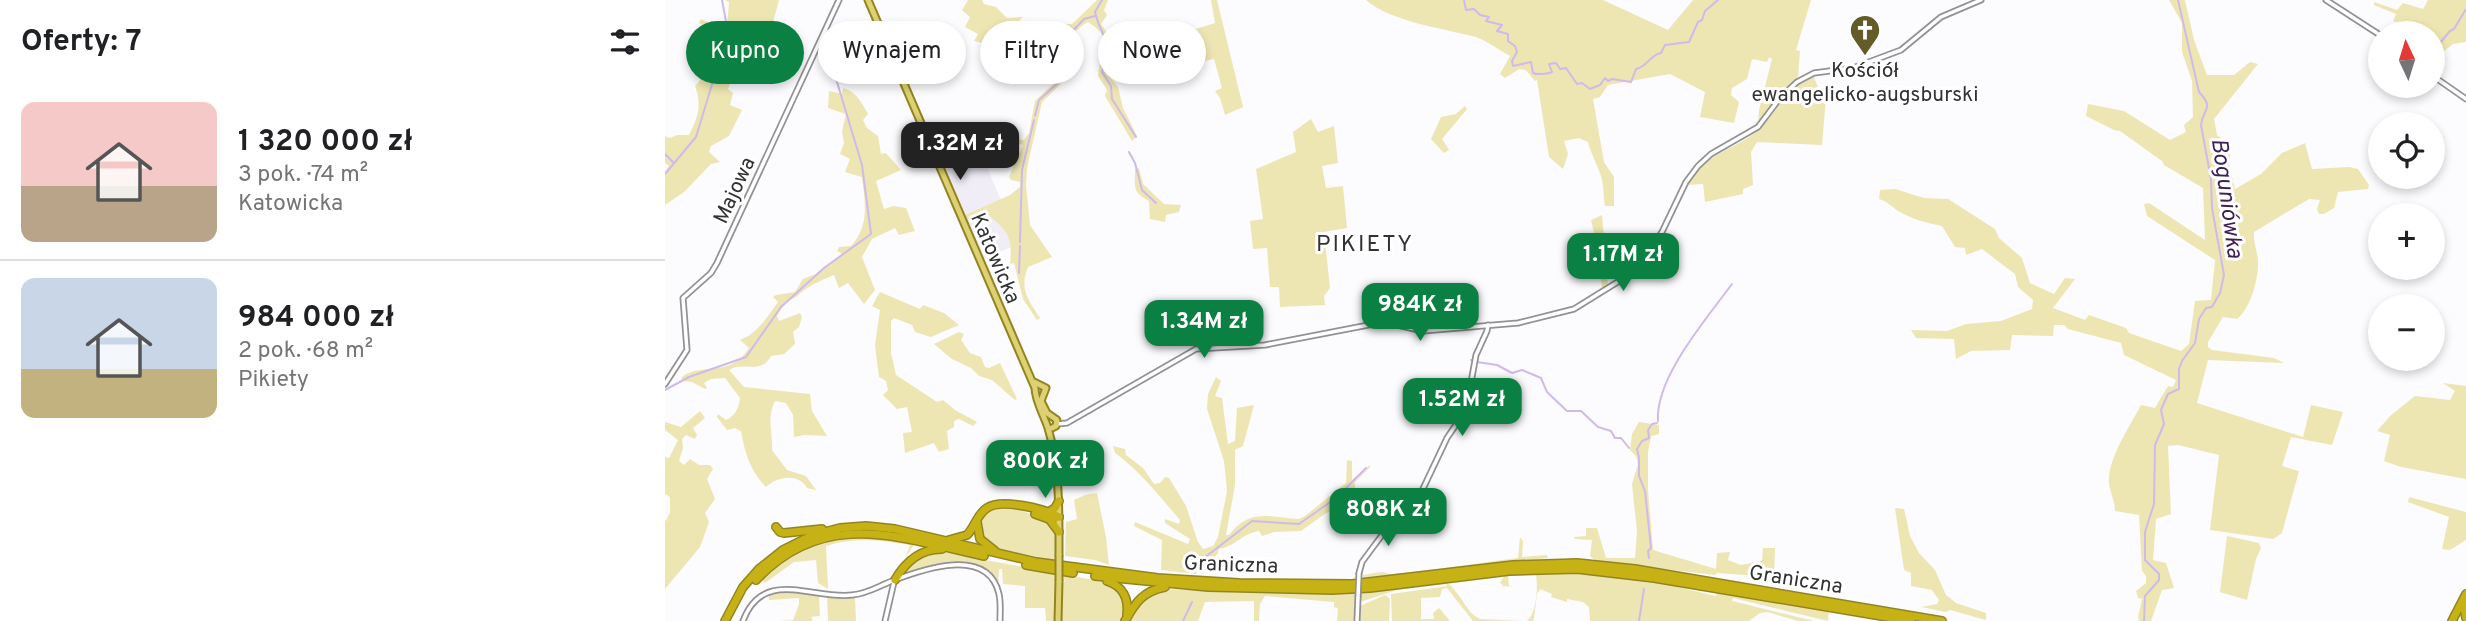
<!DOCTYPE html>
<html lang="pl">
<head>
<meta charset="utf-8">
<style>
	:root { --surface:#fff; --page:#f2f2f2; --text:#202124; --muted:#757577; --line:#e0e0e0; --accent:#0b8043 }
	body { margin:0; font-family:Overpass,sans-serif; background:var(--page); color:var(--text); height:100vh; display:flex; flex-direction:column; font-size:26px; white-space:nowrap }
	* { box-sizing:border-box; margin:0 }
	p { font-size:23px; color:var(--muted) }
	.icon { flex:none; width:38px; height:38px; fill:none; stroke:currentColor; stroke-width:2; stroke-linecap:round; stroke-linejoin:round }
	.map { position:relative; flex:1; overflow:hidden }
	.side { display:flex; flex-direction:column; background:var(--surface); width:665px }
	.side>* { flex:none }
	.hud { position:absolute; left:21px; top:21px; width:665px; height:63px; display:flex; gap:14px }
	.needle { width:46px; rotate:356deg }
	.tools { position:absolute; left:1703px; top:21px; display:grid; gap:14px }
	.tools a { display:grid; place-items:center; width:77px; height:77px; border-radius:50%; background:var(--surface); box-shadow:0 4px 10px #0003; font-size:35px }
	.price { position:absolute; translate:-50% -60px; padding:0 16px; border-radius:14px; background:var(--accent); color:#fff; font-size:23px; line-height:46px; filter:drop-shadow(0 2px 4px #0008) }
	.price::after { content:''; position:absolute; left:50%; top:42px; width:21px; height:16px; margin-left:-10px; background:inherit; clip-path:polygon(0 0,100% 0,50% 100%) }
	.price.current { background:#222; color:#fff }
	ul { padding:0; list-style:none }
	li { display:flex; align-items:center; gap:21px; height:175px; padding:0 21px }
	li+li { border-top:2px solid var(--line) }
	li span { display:grid; place-items:center; flex:none; width:196px; height:140px; border-radius:14px; color:#555 }
	li>.icon { margin-inline-start:auto }
	span .icon { width:84px; height:84px; fill:#fffc; stroke-width:1 }
	li b { font-size:30px }
	h2 { display:flex; justify-content:space-between; align-items:center; height:84px; padding:0 21px; font-size:30px }
	.tag { padding:0 24px; border-radius:32px; background:var(--surface); box-shadow:0 4px 10px #0003; font-size:24px; line-height:63px }
	.tag.current { background:var(--accent); color:#fff }
	main { display:flex; flex:1; min-height:0 }
	.map>svg:first-child { display:block }
	.built { fill:#f1edf7 }
	.green { fill:#ede6b3 }
	.lines { fill:none; stroke-linecap:round; stroke-linejoin:round }
	.stream { stroke:#d0bae9; stroke-width:2 }
	.minor-casing { stroke:#929194; stroke-width:7 }
	.major-casing { stroke:#928520; stroke-width:9 }
	.highway-casing { stroke:#928520; stroke-width:10 }
	.minor { stroke:#fff; stroke-width:3.5 }
	.major { stroke:#ddd173; stroke-width:5 }
	.highway { stroke:#c6b215; stroke-width:7 }
	.minor-bridge-casing { stroke:#929194; stroke-width:7; stroke-linecap:butt }
	.major-bridge-casing { stroke:#928520; stroke-width:9; stroke-linecap:butt }
	.minor-bridge { stroke:#fff; stroke-width:3.5 }
	.major-bridge { stroke:#ddd173; stroke-width:5 }
	.labels { text-anchor:middle; stroke-width:6; stroke-linejoin:round; paint-order:stroke }
	.poi-label { font-size:21px; fill:#323133; stroke:#fff }
	.street-label { font-size:21px; fill:#323133; stroke:#fff }
	.water-label { font-size:23px; font-style:italic; fill:#3d1f56; stroke:#fff }
	.neighbourhood-label { font-size:23px; letter-spacing:2px; fill:#323133; stroke:#fff }
</style>
</head>
<body>
<main>
<section class="side">
<h2>Oferty: 7<svg class="icon" aria-label="filters" viewBox="0 0 24 24"><path d="M4 7h16M4 17h16"/><circle cx="9" cy="7" r="2"/><circle cx="15" cy="17" r="2"/></svg></h2>
<ul>
<li><span style="background:linear-gradient(#f6c9c9 60%,#b9a48a 0)"><svg class="icon" aria-label="home" viewBox="0 0 24 24"><path d="M3 11l9-7 9 7M6 9v11h12V9"/></svg></span><div><b>1 320 000 zł</b><p>3 pok. · 74 m²</p><p>Katowicka</p></div></li>
<li><span style="background:linear-gradient(#c9d6e8 65%,#c2b280 0)"><svg class="icon" aria-label="home" viewBox="0 0 24 24"><path d="M3 11l9-7 9 7M6 9v11h12V9"/></svg></span><div><b>984 000 zł</b><p>2 pok. · 68 m²</p><p>Pikiety</p></div></li>
</ul>
</section>
<div class="map">
<svg width="1801" height="621" viewBox="0 0 1801 621">
	<rect width="100%" height="100%" fill="#fcfbfe"/>
	<!-- built -->
	<polygon class="built" points="312,143 354,244 317,259 275,158"/>
	<!-- green -->
	<g class="green">
		<path d="M60,0H114L103,41L94,38L80,54H76L63,89L68,93L65,105L77,110L64,136L46,146L44,152L55,162L46,164L19,192L0,205V171L4,166L0,163V136L5,138L12,135H24C33,117 37,106 30,86L46,68L54,72L60,71L70,48L67,36L64,35L61,42L46,36L47,31L34,23L36,19L59,30L62,27L64,2Z"/>
		<polygon points="303,0 317,0 319,4 331,7 342,18 358,17 330,46 309,41 313,34 300,27 305,17 297,10"/>
		<path d="M432,0H443L439,10L442,15L436,24C454,48 443,49 442,73L453,87L458,108L472,136L467,141L440,96L442,90L433,76C435,50 451,40 423,22C410,29 405,38 401,52L411,65L410,67L401,58L396,84L377,102L362,168L361,186L365,225L387,257L363,267C354,288 363,300 375,318L372,320L358,299L349,263L345,264C348,235 342,231 321,213L302,221L300,215L345,195L355,187V182L346,180L344,177L358,145L332,138L359,140L364,133L370,101L390,82L402,33L394,29L398,24H407Z"/>
		<polygon points="546,0 552,0 578,107 560,115 555,98 550,91 557,88 549,59 534,62 524,31 550,23"/>
		<path d="M701,0H938L1003,30L1028,0H1146L1131,50L1135,51L1133,78L1119,90L1093,124L1094,110L1107,59L1104,57L1102,62L1087,59L1082,79L1067,88L1066,95L1074,102L1069,123L1035,117L1040,92L1005,74L943,85L935,97L928,99L939,162L949,177V206H940C938,196 939,185 936,176C932,164 926,154 923,142L914,138L899,141L903,154L898,169L884,157L872,80L870,81L861,70L854,69L840,78L835,74L845,56C834,50 822,41 811,37C780,29 724,21 701,0Z"/>
		<path d="M1504,0H1520L1529,40L1542,75H1569L1585,62L1593,64L1549,119L1552,135L1566,146L1564,164L1570,189L1596,174L1617,153L1640,143L1647,169L1684,167L1693,169L1704,185L1703,189L1673,192L1669,208L1659,214H1654L1652,209L1655,200L1644,199L1589,232C1588,242 1592,250 1593,260C1594,277 1586,308 1572,319L1558,317L1543,342V347L1547,350L1609,358L1619,363L1543,360L1532,403L1638,437L1646,405L1678,412L1667,445L1626,437L1617,466L1634,471L1617,533L1608,539L1545,530L1554,455L1513,445L1503,446L1506,514L1491,519L1488,560L1501,563L1509,588L1497,590L1486,621H1474L1473,617L1477,599L1473,598L1471,591L1481,583V576L1477,571L1474,515L1450,511C1450,501 1445,493 1444,483C1442,460 1465,426 1476,405L1490,408L1503,386L1508,387L1511,380L1459,355L1456,343L1403,329L1399,325H1389L1388,336L1347,335L1345,350L1306,351L1291,359L1289,339L1251,338L1246,330L1282,331L1301,324L1336,321L1367,309L1368,300L1353,287L1350,274L1317,249L1301,255L1300,248L1290,247L1277,226C1261,223 1247,219 1233,211C1226,206 1222,201 1214,199L1215,190L1230,189L1259,198L1283,199L1330,229L1334,238L1357,258L1365,283L1389,294L1400,278L1410,279L1388,308L1420,320L1424,315L1461,328L1464,333L1516,351L1524,344L1530,301L1546,300L1550,260L1482,216L1479,204L1484,203L1540,240L1538,188L1499,165L1497,161L1455,131L1449,130L1421,116L1423,104L1459,111L1505,140L1521,132L1519,125L1528,117L1527,81L1517,52V23Z"/>
		<polygon points="1763,0 1801,0 1801,42 1788,44 1778,52 1781,60 1768,63 1768,33 1748,33 1749,28 1728,21 1731,14 1709,5 1709,2 1732,10 1738,3 1758,9"/>
		<path d="M1148,75L1157,97H1161L1157,145L1092,142L1086,152L1088,185L1078,189V194L1040,202L1038,184L1022,185C1037,153 1071,151 1094,129C1115,109 1119,90 1148,75Z"/>
		<path d="M178,88C192,92 196,102 203,114L198,120L202,128L213,136L216,154L221,153L236,170L211,181L219,209L228,206L241,208L250,231L234,235L230,228L207,239L197,257L210,290L199,304L183,283L174,288L169,275C160,279 149,283 141,289C133,294 131,299 121,301L112,316L114,321L135,313L137,317L134,327L128,332L130,344L119,354L106,356C96,375 78,361 64,370L79,387L145,394L147,411L162,436L139,435L129,437L128,415L121,403L110,401C101,420 108,430 107,450L122,470L141,476L151,490L142,488C134,473 112,476 101,487C85,471 80,453 76,431L70,428L62,430L52,417L53,414L61,420C70,416 74,408 75,398L60,378L46,379L39,383L42,388L40,389L27,382L19,381L16,378C33,361 64,380 84,348L75,340C91,335 103,316 113,302L108,297L111,295L130,292L138,279L151,274L177,254L172,251L174,247L186,246C205,225 200,203 197,177L180,172L185,159L175,154L179,143L177,131L181,114L163,108L164,91L177,94Z"/>
		<polygon points="800,106 802,109 777,139 784,150 779,153 766,139 776,117 791,114"/>
		<polygon points="646,119 653,132 669,126 673,163 657,166 661,188 678,186 682,228 659,232 665,288 659,296 660,305 615,307 614,287 605,287 602,248 588,249 585,221 598,219 591,169 631,152 628,132"/>
		<path d="M474,168L478,184L499,204L516,205L514,212L501,215L500,222L485,219L484,201C467,192 470,187 470,169Z"/>
		<polygon points="937,215 943,286 937,290 934,254 926,220"/>
		<polygon points="215,292 255,309 258,305 279,313 294,325 266,337 250,332 247,325 229,318 226,321 226,353 231,375 272,402 278,400 290,410 312,422 308,426 294,419 289,421 289,427 282,431 284,449 274,452 269,443 240,453 238,433 247,432 242,407 232,409 218,395 223,390 221,381 214,377 210,345 215,310 207,306"/>
		<polygon points="294,332 299,334 296,340 305,353 316,357 320,367 324,368 335,363 352,399 350,400 327,380 314,376 306,368 287,359 269,344"/>
		<path d="M551,377L556,381L550,396L557,398L563,444L570,441L572,408L589,405L578,446L570,450V485L561,535H564C585,508 603,517 634,519L640,516L681,483L682,460L687,461V480L705,465V467L690,482V490L665,512L661,513L636,531L609,532L597,536L594,531C578,533 571,546 554,549C551,562 542,560 532,566L531,574L496,570L497,540L469,526L470,522L523,544L525,539L500,523V519L514,524L515,520C495,497 474,470 450,453L448,446L460,449L461,455L478,468L489,484L495,483L500,477L504,478L521,506L533,542L538,549L548,546L553,537L562,491L559,461L542,409L543,394Z"/>
		<polygon points="1778,383 1801,386 1801,479 1736,467 1719,461 1725,435 1712,431 1725,416 1750,396 1785,400 1790,391"/>
		<polygon points="35,411 40,418 28,428 32,435 30,439 21,435 17,439 18,448 14,461 19,465 25,459 34,465 45,465 48,469 42,479 50,499 40,513 44,522 35,547 0,589 0,522 5,513 5,497 0,494 0,457 4,458 13,440 0,430 0,422 16,427"/>
		<polygon points="974,422 994,425 994,434 986,436 983,452 983,490 988,550 1051,569 1052,553 1065,552 1063,560 1076,565 1097,561 1098,548 1110,548 1109,577 1052,573 1050,575 931,561 925,556 927,540 910,539 909,537 921,536 921,528 932,528 941,558 970,558 972,531 967,484 973,464 971,456 965,450 967,434"/>
		<polygon points="432,493 441,537 444,565 430,560 400,556 401,522 412,519 409,500 420,495"/>
		<polygon points="1744,497 1801,512 1801,540 1785,550 1777,549 1784,517 1743,502"/>
		<path d="M327,507H347L376,518V521L378,519L392,529V561C367,557 281,549 327,507Z"/>
		<polygon points="1230,508 1239,509 1245,536 1254,553 1270,570 1281,595 1291,603 1321,613 1321,620 1285,610 1281,612 1256,607 1272,604 1274,600 1267,590 1246,586 1246,573 1239,570"/>
		<path d="M182,536L251,542L240,558L245,545C216,540 189,537 161,546L163,589L153,583L151,560L129,562L100,583L94,578C121,556 148,544 182,536Z"/>
		<polygon points="1562,536 1594,543 1596,548 1591,559 1582,600 1555,592"/>
		<path d="M855,537L858,541L857,557L882,555L883,558L698,579V575C707,574 716,570 725,574C768,571 810,563 853,558Z"/>
		<path d="M272,551L391,573L389,621H381L380,608H360V586L338,584L337,569H334L333,587C309,548 275,566 239,575L237,573L253,556Z"/>
		<path d="M892,572L978,579L1051,596L1052,592L1164,611L1163,621L1068,598L1067,601L1149,621H1133L1102,612L1095,613L1084,621H925L924,607L918,602L902,599V602L886,597L887,594L875,589L872,594L869,618L868,621H862C872,612 873,587 871,574L843,576L844,586L848,587L838,586L835,583L840,575Z"/>
		<path d="M397,575C422,579 474,581 457,621H396V585L400,581Z"/>
		<path d="M781,582L791,590L785,587C798,595 800,612 815,619L860,621H808L782,588L777,589L775,597L756,598V619H769L768,613L774,608L785,621H727L726,594L783,586L780,584L732,590L695,602L696,592Z"/>
		<polygon points="499,589 614,593 690,592 690,621 672,621 673,608 669,607 669,602 600,596 595,604 594,621 589,621 589,601 540,602 533,621 463,621 476,600"/>
		<polygon points="122,591 154,596 155,616 146,617 148,621 114,621 128,620 134,604 134,598 104,600 104,596"/>
		<polygon points="720,595 725,599 724,621 695,621 695,606"/>
		<polygon points="162,597 190,598 191,621 163,621"/>
	</g>
	<g class="lines">
		<!-- stream -->
		<g class="stream">
			<path d="M437,0L430,12C437,42 450,38 437,72L446,86L447,99L471,137"/>
			<path d="M799,0L801,10L809,9L815,15L824,17L821,21L837,25L832,31L843,34V41L850,46L852,52L847,61L848,66L866,62L868,73C873,75 883,74 887,72L884,64L891,63L895,69L901,68L912,84L917,83L925,89L935,85L940,78L943,81L947,79L966,82L971,69C982,67 986,54 996,53L1000,45L1024,42L1033,22L1037,20L1040,11L1053,0"/>
			<polyline points="1770,49 1785,31 1789,29 1801,9"/>
			<polyline points="370,116 374,100 393,83 405,34 419,19 430,16"/>
			<polyline points="464,152 470,163 477,190 491,203"/>
			<polyline points="0,154 9,163"/>
			<polyline points="0,174 31,137 63,32 57,0"/>
			<polyline points="355,242 357,170 369,120"/>
			<polyline points="354,273 355,246"/>
			<polyline points="806,360 807,360"/>
			<polyline points="812,362 832,365 847,373 857,370 876,378 882,392 902,411 916,411 933,427 946,431 950,438 956,438 964,448"/>
			<polyline points="0,390 24,377 81,357 116,307 159,268 206,234 197,165 169,72"/>
			<path d="M993,421C990,378 1042,318 1067,284"/>
			<polyline points="984,558 983,551 986,548 980,491 974,476 974,458 972,449 977,441 984,438 983,430 987,424 992,423"/>
			<polyline points="530,565 587,521 634,524 671,498 701,468"/>
			<polyline points="518,621 527,602"/>
			<polyline points="974,621 979,589"/>
			<path d="M1479,621L1480,596L1494,580V574L1480,560V532L1489,504L1490,445L1499,424L1496,410L1503,394L1514,389V369L1517,361L1530,343L1534,319L1541,308L1547,307L1555,293L1559,275L1547,208L1546,179L1536,125C1538,108 1550,109 1534,92L1513,0"/>
		</g>
		<!-- minor casing -->
		<g class="minor-casing">
			<g id="minor">
				<polyline points="1661,0 1715,35"/>
				<polyline points="1768,76 1801,99"/>
				<polyline points="0,384 22,350 18,298 46,273 52,263 174,0"/>
				<polyline points="392,424 402,423 531,349 600,345 719,322 758,331 853,323 909,309 972,270 997,232 1021,182 1033,166 1046,154 1093,127 1115,98 1132,82 1149,73 1188,68 1236,50 1276,17 1316,0"/>
				<polyline points="694,573 697,562 726,523 755,495 782,438 801,410 811,355 822,331 823,325"/>
				<path d="M78,621C98,567 148,600 187,595C202,594 214,586 227,581C258,569 323,546 334,594C336,603 335,612 335,621"/>
				<polyline points="220,621 229,582"/>
				<polyline points="692,621 693,597"/>
			</g>
		</g>
		<!-- major casing -->
		<g class="major-casing">
			<g id="major">
				<path d="M203,0L370,388C370,401 379,415 383,428C395,468 394,513 394,555"/>
				<polyline points="369,382 381,388 376,401 382,413 392,420 391,426 387,428"/>
				<polyline points="393,621 394,581"/>
			</g>
		</g>
		<!-- highway casing -->
		<g class="highway-casing">
			<g id="highway">
				<polyline points="384,512 390,508 394,501"/>
				<polyline points="370,514 384,519 394,517"/>
				<polyline points="385,520 394,532"/>
				<polyline points="312,522 315,539 330,551"/>
				<polyline points="111,527 115,532 119,533 157,529"/>
				<path d="M284,540L302,535C310,527 312,514 322,508C336,498 380,509 394,517"/>
				<polyline points="361,565 408,573"/>
				<polyline points="430,576 543,587 667,590 705,588 844,571 912,569 989,578 1246,621"/>
				<path d="M91,580C160,507 235,538 319,556"/>
				<path d="M230,580C241,561 255,549 277,549"/>
				<path d="M442,581C458,586 464,599 462,615"/>
				<polyline points="1798,602 1801,618"/>
				<polyline points="60,621 78,587 94,569 118,550 148,535 175,528 201,526 230,529 371,562 493,578 574,583 687,584 848,565 912,563 970,569 1277,621"/>
				<path d="M460,621C470,603 478,591 500,587"/>
				<polyline points="1787,621 1801,594"/>
			</g>
		</g>
		<!-- minor -->
		<use href="#minor" class="minor"/>
		<!-- major -->
		<use href="#major" class="major"/>
		<!-- highway -->
		<use href="#highway" class="highway"/>
		<!-- minor-bridge casing -->
		<g class="minor-bridge-casing">
			<polyline id="minor-bridge" points="693,597 694,573"/>
		</g>
		<!-- major-bridge casing -->
		<g class="major-bridge-casing">
			<polyline id="major-bridge" points="394,581 394,555"/>
		</g>
		<!-- minor-bridge -->
		<use href="#minor-bridge" class="minor-bridge"/>
		<!-- major-bridge -->
		<use href="#major-bridge" class="major-bridge"/>
	</g>
	<!-- icons -->
	<defs>
		<g id="church-pin" transform="scale(1.575)"><path d="M0 17L-7.5 6A9.5 9.5 0 1 1 7.5 6Z" fill="#635c28" stroke="#fff"/><path d="M-1.2-6h2.4v3.5h3.3v2.4h-3.3V6h-2.4V-.1h-3.3v-2.4h3.3Z" fill="#fff"/></g>
	</defs>
	<g fill-rule="evenodd">
		<use href="#church-pin" x="1200" y="30"/>
	</g>
	<g class="labels">
		<!-- poi labels -->
		<g class="poi-label">
			<text x="1200" y="77">Kościół<tspan x="1200" dy="24">ewangelicko-augsburski</tspan></text>
		</g>
		<!-- street labels -->
		<g class="street-label">
			<text transform="translate(69 190) rotate(-65)" y="7">Majowa</text>
			<text transform="translate(331 258) rotate(67)" y="7">Katowicka</text>
			<text transform="translate(566 564) rotate(2)" y="7">Graniczna</text>
			<text transform="translate(1131 579) rotate(9)" y="7">Graniczna</text>
		</g>
		<!-- water labels -->
		<g class="water-label">
			<text transform="translate(1563 198) rotate(82)" y="8">Boguniówka</text>
		</g>
		<!-- neighbourhood labels -->
		<g class="neighbourhood-label">
			<text x="700" y="251">PIKIETY</text>
		</g>
	</g>
</svg>
<div class="tools">
<a><svg class="needle" viewBox="-14 -14 28 28"><path d="M0-13l5 13h-10z" fill="#e53935"/><path d="M0 13l5-13h-10z" fill="#757577"/></svg></a>
<a><svg class="icon" aria-label="locate" viewBox="0 0 24 24"><circle cx="12" cy="12" r="6"/><path d="M12 2v4M12 18v4M2 12h4M18 12h4"/></svg></a>
<a>+</a>
<a>−</a>
</div>
<b class="price current" style="left:295px;top:182px">1.32M zł</b>
<b class="price" style="left:958px;top:293px">1.17M zł</b>
<b class="price" style="left:755px;top:343px">984K zł</b>
<b class="price" style="left:539px;top:360px">1.34M zł</b>
<b class="price" style="left:797px;top:438px">1.52M zł</b>
<b class="price" style="left:380px;top:500px">800K zł</b>
<b class="price" style="left:723px;top:548px">808K zł</b>
<div class="hud">
<a class="tag current">Kupno</a>
<a class="tag">Wynajem</a>
<a class="tag">Filtry</a>
<a class="tag">Nowe</a>
</div>
</div>
</main>
</body>
</html>
